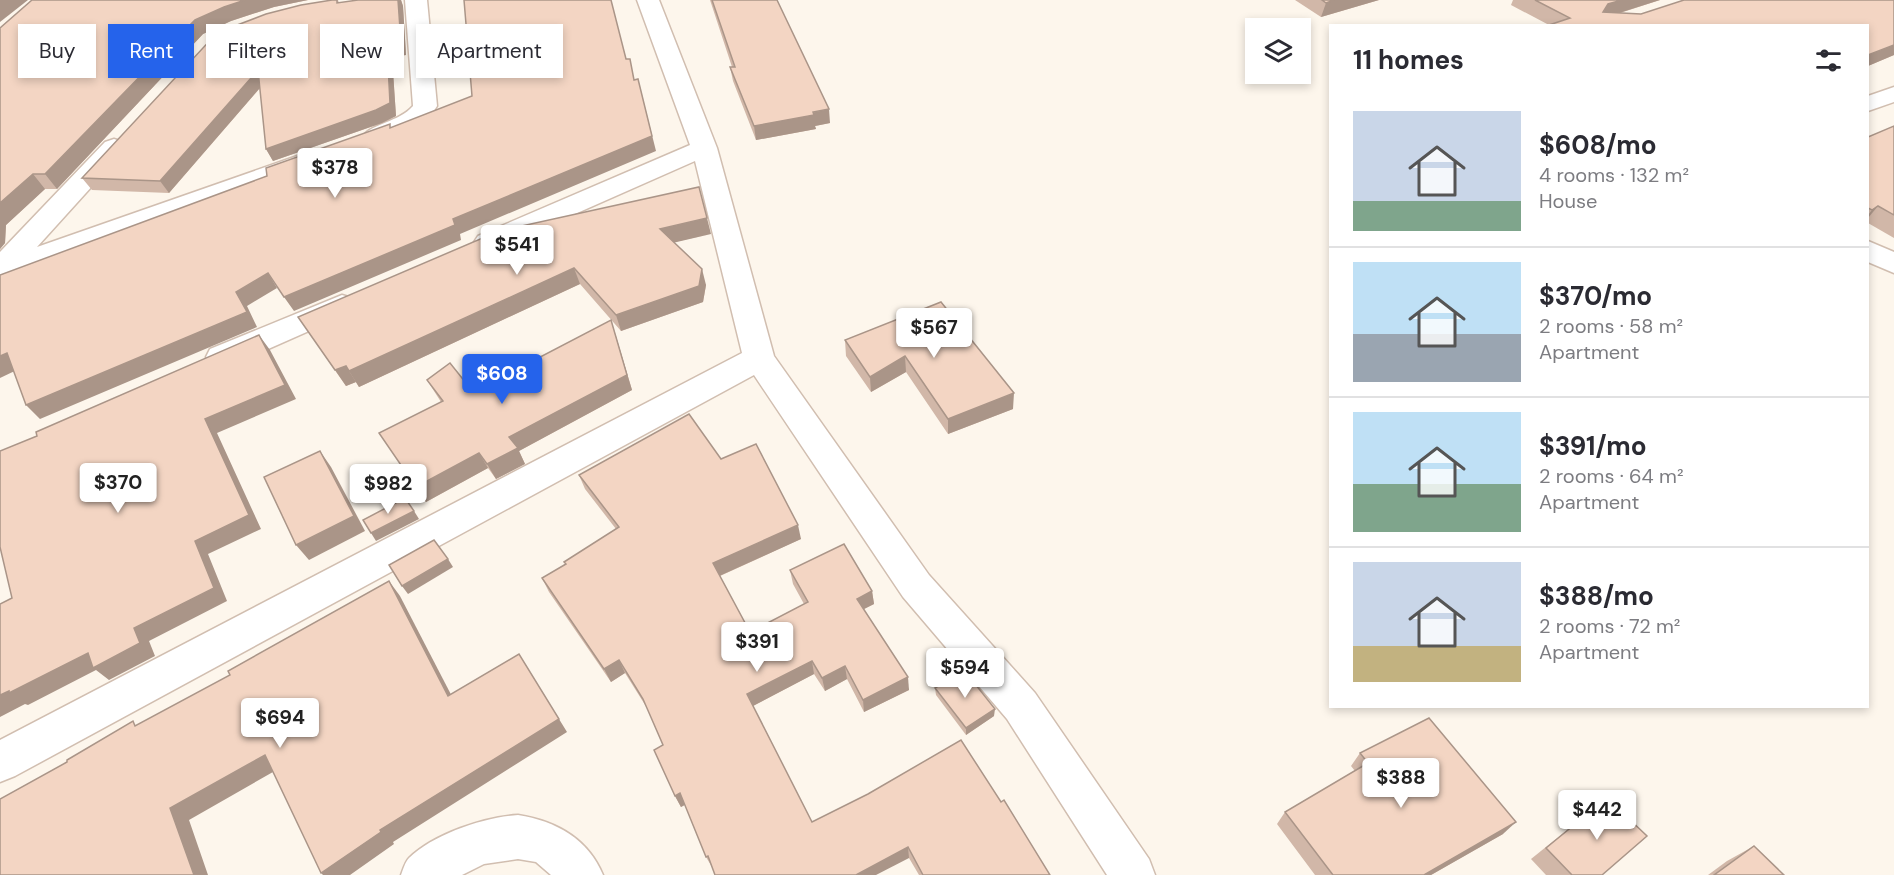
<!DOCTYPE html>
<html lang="en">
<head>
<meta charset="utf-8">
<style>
	:root { --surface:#fff; --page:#f2f2f3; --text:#2b2b33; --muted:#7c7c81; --line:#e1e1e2; --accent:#2563eb }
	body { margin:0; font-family:"DM Sans",sans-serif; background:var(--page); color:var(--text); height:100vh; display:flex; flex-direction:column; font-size:22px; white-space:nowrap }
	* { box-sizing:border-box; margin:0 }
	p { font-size:20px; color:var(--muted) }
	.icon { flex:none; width:33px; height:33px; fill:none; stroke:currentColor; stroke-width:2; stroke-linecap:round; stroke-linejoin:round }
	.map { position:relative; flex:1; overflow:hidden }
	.panel { position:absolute; left:1329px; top:24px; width:540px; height:684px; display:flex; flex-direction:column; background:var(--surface); border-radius:0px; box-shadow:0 3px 9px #0003 }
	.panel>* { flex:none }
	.hud { position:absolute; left:18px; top:24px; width:570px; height:54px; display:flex; gap:12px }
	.tools { position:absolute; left:1245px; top:18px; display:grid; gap:12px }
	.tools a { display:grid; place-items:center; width:66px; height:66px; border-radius:0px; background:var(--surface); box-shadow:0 3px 9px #0003; font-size:30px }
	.price { position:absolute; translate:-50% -51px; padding:0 14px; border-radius:6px; background:#fff; color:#222; font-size:20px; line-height:39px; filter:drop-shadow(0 2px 3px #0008) }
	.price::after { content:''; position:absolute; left:50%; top:36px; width:18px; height:14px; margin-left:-9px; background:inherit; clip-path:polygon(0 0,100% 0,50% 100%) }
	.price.current { background:var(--accent); color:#fff }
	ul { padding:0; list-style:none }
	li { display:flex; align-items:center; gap:18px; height:150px; padding:0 24px }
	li+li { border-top:2px solid var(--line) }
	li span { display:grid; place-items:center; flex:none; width:168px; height:120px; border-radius:0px; color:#555 }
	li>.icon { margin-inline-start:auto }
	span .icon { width:72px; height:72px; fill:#fffc; stroke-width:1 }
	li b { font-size:26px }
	h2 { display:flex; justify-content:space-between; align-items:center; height:72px; padding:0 24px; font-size:26px }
	.chip { padding:0 21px; border-radius:0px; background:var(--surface); box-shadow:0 3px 9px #0003; font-size:21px; line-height:54px }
	.chip.current { background:var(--accent); color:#fff }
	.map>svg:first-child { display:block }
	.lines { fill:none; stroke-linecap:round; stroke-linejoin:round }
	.minor-casing { stroke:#d1beb0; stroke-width:3 }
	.minor { fill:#fff; fill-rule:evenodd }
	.wall { fill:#d1b7a8 }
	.shaded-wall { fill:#aa9588 }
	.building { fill:#f3d5c3; stroke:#aa9588; stroke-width:1.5 }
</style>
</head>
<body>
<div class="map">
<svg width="1894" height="875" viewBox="0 0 1894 875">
	<rect width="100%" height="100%" fill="#fdf6ec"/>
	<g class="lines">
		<!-- minor casing -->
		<g class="minor-casing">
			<g id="minor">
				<path d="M405,0H427L437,106C424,127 392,148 366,141L363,136C371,124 399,122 413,106Z"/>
				<polygon points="637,0 659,0 717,148 774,356 929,575 1035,693 1149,859 1155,875 1107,875 1007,719 903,597 754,375 15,776 0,782 0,740 742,353 695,161 498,248 488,251 478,248 474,242 478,236 690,145"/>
				<polygon points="1894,87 1894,102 1868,111 1868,96"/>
				<polygon points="114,139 123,142 127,147 123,152 37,247 300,155 309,152 318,155 322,160 318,165 0,279 0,252 105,142"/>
				<polygon points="1868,241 1894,252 1894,273 1868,262"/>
				<polygon points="342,295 352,298 357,305 352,312 232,365 221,368 210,365 206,357 210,349"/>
				<path d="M518,815C556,821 588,839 603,875H551L536,862L518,859L484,864L462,875H401C403,870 405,862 409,858C434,834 484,817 518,815Z"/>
			</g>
		</g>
		<!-- minor -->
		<use href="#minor" class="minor"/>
	</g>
	<!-- wall -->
	<g class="wall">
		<polygon points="32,0 308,0 274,7 231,21 203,34 57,189 45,189 6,225 5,243 0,249 0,28"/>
		<polygon points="332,0 338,0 339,3 358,0 401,0 403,6 406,55 392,57 396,116 382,123 273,161 266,149 260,88 169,193 92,190 82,178"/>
		<polygon points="710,0 777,0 830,123 815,126 816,129 756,140 733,81 730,67 732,67"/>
		<polygon points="1295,0 1379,0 1321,17"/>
		<polygon points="1513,0 1660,0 1620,13 1641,14 1894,0 1894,55 1868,66 1868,26 1549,25 1511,5"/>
		<polygon points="1894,126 1894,238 1868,223 1868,137"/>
		<polygon points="711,234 674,242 706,285 703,302 621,331 580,284 359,387 356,382 346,386 298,317"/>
		<polygon points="941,302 1013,409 948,434 906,372 871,392 846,356 845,340"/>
		<polygon points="616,336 632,390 519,451 525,464 496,479 488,468 426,502 379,433 441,402 427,380 470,388 523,366"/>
		<polygon points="721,459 801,539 720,576 750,632 804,604 793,584 790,570 872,591 874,604 864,609 909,690 864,712 847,679 825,691 814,674 753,706 812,822 1001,802 1050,875 919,875 909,858 712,867 706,857 685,805 681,807 675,796 663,745 647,708 625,673 611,682 549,592 542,578 566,565 564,562 616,529 585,489 579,475"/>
		<polygon points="935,688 994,716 966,735 936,695"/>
		<polygon points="1360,753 1503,834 1431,875 1315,875 1277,824 1285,812 1355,771 1351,766"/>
		<polygon points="1607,798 1602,875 1546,875 1531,859"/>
		<polygon points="1754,846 1784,875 1708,875 1727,861"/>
	</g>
	<!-- shaded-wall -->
	<g class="shaded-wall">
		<polygon points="0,0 28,0 0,22"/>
		<polygon points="245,0 308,0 274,7 231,21 203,34 57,189 45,174 195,20 224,7"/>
		<polygon points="398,0 401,0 403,6 406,55 392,57 396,116 382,123 273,161 266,149 387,44"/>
		<polygon points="1334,0 1379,0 1321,17 1326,3"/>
		<polygon points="1622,0 1660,0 1600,19 1596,26 1608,4"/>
		<polygon points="1894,45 1894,55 1868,66 1868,55"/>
		<polygon points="258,70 265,82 169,193 160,181"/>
		<polygon points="638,79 656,151 460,234 461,240 294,311 284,297 453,219"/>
		<polygon points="829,109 830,123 815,126 816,129 756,140 754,126"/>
		<polygon points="33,174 45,189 6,225 5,243 0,249 0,203"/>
		<polygon points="1878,206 1868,218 1868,215 1872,210"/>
		<polygon points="707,218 711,234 664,245 660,229"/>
		<polygon points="574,268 580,284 359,387 349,371"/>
		<polygon points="702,269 706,285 703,302 621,331 616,315"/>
		<polygon points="268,273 277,288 247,306 257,327 40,419 26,405 236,292"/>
		<polygon points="611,320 632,390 519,451 525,464 496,479 487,464 509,437"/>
		<polygon points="259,335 270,350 296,399 217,433 261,529 208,554 227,601 149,641 155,656 109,680 96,670 28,705 25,704 0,717 0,695 88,653 134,628 195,541 205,419"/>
		<polygon points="7,353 21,368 0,378 0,356"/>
		<polygon points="905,356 906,372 871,392 870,377"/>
		<polygon points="346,366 356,382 346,386 335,370"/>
		<polygon points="1014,393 1013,409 948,434 948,419"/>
		<polygon points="320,451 331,467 365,531 309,560 296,545"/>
		<polygon points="479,453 488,468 426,502 416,487"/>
		<polygon points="414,511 419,519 376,541 371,533"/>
		<polygon points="798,525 801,539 717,577 713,563"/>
		<polygon points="448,559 453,567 408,594 402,586"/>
		<polygon points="389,581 400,596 459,710 448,696"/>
		<polygon points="872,591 874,604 858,612 857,599"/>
		<polygon points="519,654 567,732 393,842 394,844 350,875 323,875 321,873 380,830"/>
		<polygon points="619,660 625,673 611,682 604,669"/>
		<polygon points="812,661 814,674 751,707 747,694"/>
		<polygon points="845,666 847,679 825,691 822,678"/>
		<polygon points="908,677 909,690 864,712 863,700"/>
		<polygon points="995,709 994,716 966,735 966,728"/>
		<polygon points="265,755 280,768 189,820 208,875 194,875 170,808"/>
		<polygon points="680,793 686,804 681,807 675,796"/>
		<polygon points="1516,822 1503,834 1431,875 1424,875"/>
		<polygon points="908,847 909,858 876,875 856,875"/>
	</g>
	<!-- building -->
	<g class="building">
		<polygon points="32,0 245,0 224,7 195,20 45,174 33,174 0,203 0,28"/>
		<polygon points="332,0 337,0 337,3 358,0 398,0 401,43 387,44 390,103 376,110 266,149 258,70 160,181 82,178 215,35 232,27 266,14 301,5"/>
		<polygon points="464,0 611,0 626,59 630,59 634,80 638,79 652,136 453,219 455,225 284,297 268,273 236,292 247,312 26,405 7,353 0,356 0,275 267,176 266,168 390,124 390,128 472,96"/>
		<polygon points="712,0 777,0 829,109 813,112 814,115 754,126 730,67 735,67"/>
		<polygon points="1322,0 1334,0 1326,3"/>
		<polygon points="1535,0 1622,0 1608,4 1603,12 1641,14 1684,0 1894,0 1894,45 1868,55 1868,26 1546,26 1570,18"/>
		<polygon points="1894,126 1894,215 1878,206 1872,210 1868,208 1868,137"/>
		<polygon points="699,187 707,218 660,229 702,269 699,286 616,315 574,268 349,371 346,366 335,370 298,317 499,231"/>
		<polygon points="941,302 1014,393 948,419 905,356 870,377 845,340"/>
		<polygon points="611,320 627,375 509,437 518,448 487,464 479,453 416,487 379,433 443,401 427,380 450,363 470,388 521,363 523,366"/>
		<polygon points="259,335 285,385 205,419 249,515 195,541 214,588 134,628 140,643 93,668 88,653 9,693 9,691 0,695 0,604 12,598 0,547 0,451 37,436 36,432"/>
		<polygon points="689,414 721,459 756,444 798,525 713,563 750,632 808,602 790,570 844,544 872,591 857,599 908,677 863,700 845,666 822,678 812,661 747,694 812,822 868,794 961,740 1001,802 1004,800 1050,875 923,875 908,847 856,875 715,875 708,856 706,857 680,793 675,796 654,750 663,745 643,699 619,660 604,669 542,578 566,564 564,562 619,527 579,475"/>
		<polygon points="320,451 354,516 296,545 264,477"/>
		<polygon points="405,498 414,511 371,533 363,520"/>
		<polygon points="434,540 448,559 402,586 389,565"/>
		<polygon points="389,581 448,696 519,654 559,719 380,830 381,832 321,873 265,755 170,808 194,875 0,875 0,799 67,762 67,760 133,721 135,726 230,675 228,671"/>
		<polygon points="964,670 995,709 966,728 935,688"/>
		<polygon points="1429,718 1516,822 1424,875 1333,875 1285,812 1368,763 1360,753"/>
		<polygon points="1607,798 1647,836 1602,875 1572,875 1546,848"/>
		<polygon points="1754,846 1784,875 1714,875"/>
	</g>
</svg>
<div class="tools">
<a><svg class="icon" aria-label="layers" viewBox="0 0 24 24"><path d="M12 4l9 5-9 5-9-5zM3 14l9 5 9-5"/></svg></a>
</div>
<b class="price" style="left:335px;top:199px">$378</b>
<b class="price" style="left:517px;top:276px">$541</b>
<b class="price" style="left:934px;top:359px">$567</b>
<b class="price current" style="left:502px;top:405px">$608</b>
<b class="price" style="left:118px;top:514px">$370</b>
<b class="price" style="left:388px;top:515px">$982</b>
<b class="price" style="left:757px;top:673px">$391</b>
<b class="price" style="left:965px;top:699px">$594</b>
<b class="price" style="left:280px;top:749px">$694</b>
<b class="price" style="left:1401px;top:809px">$388</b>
<b class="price" style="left:1597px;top:841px">$442</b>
<div class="hud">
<a class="chip">Buy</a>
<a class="chip current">Rent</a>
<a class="chip">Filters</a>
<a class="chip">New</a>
<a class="chip">Apartment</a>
</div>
<section class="panel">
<h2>11 homes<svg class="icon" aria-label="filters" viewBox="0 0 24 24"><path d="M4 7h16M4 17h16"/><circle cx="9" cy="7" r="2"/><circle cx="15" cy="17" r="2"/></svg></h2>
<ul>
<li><span style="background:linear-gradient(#c9d6e8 75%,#7fa58c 0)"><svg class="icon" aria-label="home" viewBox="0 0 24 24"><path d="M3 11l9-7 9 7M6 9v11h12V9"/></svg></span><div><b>$608/mo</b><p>4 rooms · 132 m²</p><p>House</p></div></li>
<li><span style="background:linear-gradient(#bfe0f5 60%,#9aa5b1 0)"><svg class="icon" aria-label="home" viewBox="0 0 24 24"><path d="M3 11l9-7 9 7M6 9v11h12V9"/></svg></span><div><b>$370/mo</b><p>2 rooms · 58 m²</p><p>Apartment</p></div></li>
<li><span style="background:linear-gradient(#bfe0f5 60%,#7fa58c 0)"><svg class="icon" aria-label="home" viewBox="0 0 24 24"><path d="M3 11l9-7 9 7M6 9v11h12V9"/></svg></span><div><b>$391/mo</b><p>2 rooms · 64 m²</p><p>Apartment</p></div></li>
<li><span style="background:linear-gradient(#c9d6e8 70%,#c2b280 0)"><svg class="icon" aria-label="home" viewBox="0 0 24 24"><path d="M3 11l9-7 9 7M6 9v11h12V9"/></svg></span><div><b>$388/mo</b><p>2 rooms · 72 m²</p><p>Apartment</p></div></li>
</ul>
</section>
</div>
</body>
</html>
